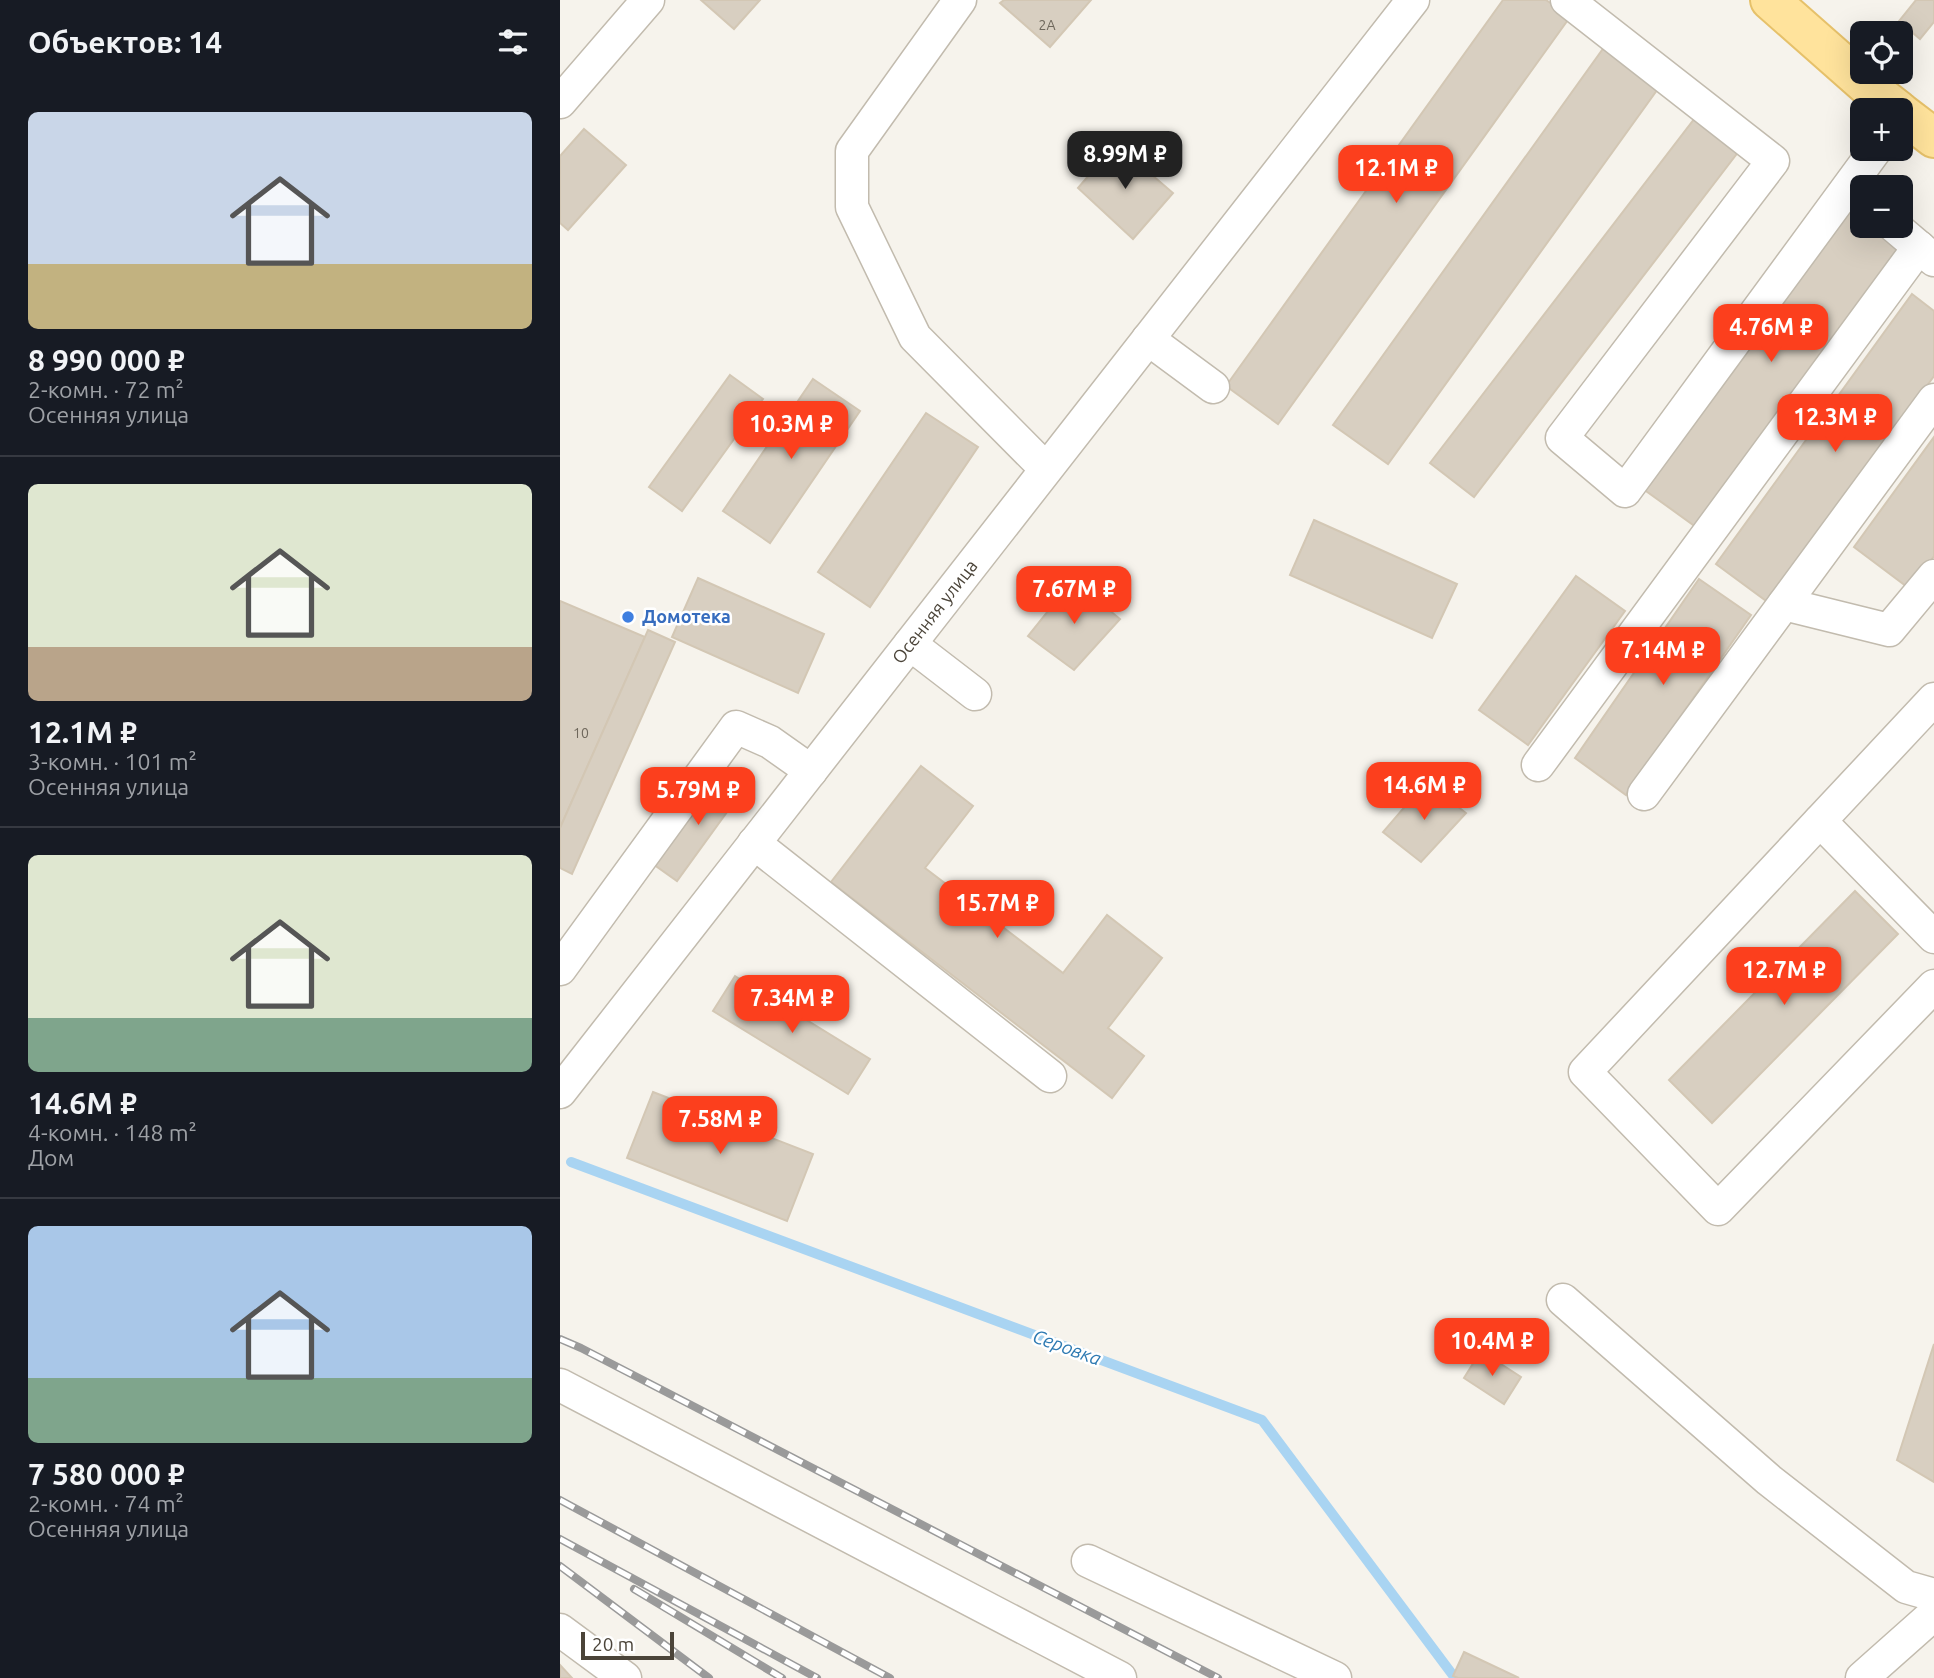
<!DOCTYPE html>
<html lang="ru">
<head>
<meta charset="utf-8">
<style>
	:root { --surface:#171b24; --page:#242831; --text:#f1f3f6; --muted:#9ea1a6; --line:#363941; --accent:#fc3f1d }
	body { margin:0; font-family:Ubuntu,sans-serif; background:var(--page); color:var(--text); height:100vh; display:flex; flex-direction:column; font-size:26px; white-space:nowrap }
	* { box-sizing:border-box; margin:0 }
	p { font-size:23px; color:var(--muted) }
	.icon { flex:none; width:38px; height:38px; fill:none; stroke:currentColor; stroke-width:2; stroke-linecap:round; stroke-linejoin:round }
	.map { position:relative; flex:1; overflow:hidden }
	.details { display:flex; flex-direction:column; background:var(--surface); width:560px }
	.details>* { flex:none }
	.controls { position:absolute; left:1290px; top:21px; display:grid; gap:14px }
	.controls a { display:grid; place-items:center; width:63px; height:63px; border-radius:10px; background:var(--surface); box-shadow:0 7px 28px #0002; font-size:35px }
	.scale { position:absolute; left:21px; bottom:18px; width:93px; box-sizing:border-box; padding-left:7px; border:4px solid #4b4439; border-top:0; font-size:19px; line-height:24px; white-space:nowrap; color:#4b4439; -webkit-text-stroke:5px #fff; paint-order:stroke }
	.price { position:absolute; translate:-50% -60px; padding:0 16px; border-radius:14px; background:var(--accent); color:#fff; font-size:23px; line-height:46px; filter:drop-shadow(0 2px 4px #0008) }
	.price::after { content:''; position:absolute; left:50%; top:42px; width:21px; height:16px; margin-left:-10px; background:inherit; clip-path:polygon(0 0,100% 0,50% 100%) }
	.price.current { background:#222; color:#fff }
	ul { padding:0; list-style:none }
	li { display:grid; align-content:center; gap:14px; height:371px; padding:0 28px }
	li+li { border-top:2px solid var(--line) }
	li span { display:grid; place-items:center; height:217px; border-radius:10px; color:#555 }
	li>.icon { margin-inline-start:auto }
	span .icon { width:126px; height:126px; fill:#fffc; stroke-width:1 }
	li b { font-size:30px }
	h2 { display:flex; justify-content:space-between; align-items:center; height:84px; padding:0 28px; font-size:30px }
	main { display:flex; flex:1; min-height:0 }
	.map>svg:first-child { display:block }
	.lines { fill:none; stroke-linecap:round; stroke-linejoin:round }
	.stream { stroke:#a9d4f2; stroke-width:10 }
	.building { fill:#d8cfc1; stroke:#d3c7b4; stroke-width:2 }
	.minor-casing { stroke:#c2bbae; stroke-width:35 }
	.major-casing { stroke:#e6c16a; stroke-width:42 }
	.minor { stroke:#fff; stroke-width:32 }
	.major { stroke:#ffe39c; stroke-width:38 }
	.rail-casing { stroke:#9a9a9a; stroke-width:8 }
	.rail { stroke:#fff; stroke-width:5; stroke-dasharray:16; stroke-linecap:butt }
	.shop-dot { fill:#3f7fe0; stroke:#fff; stroke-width:2.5 }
	.labels { text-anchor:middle; stroke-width:5; stroke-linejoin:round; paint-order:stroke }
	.number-label { font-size:14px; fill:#6e675b }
	.street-label { font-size:18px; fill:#4b4439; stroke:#fff }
	.shop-label { font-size:18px; font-weight:bold; fill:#366cbe; stroke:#fff; text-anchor:start }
	.water-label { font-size:19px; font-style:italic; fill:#2e7ab2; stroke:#fff }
</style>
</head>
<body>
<main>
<section class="details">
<h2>Объектов: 14<svg class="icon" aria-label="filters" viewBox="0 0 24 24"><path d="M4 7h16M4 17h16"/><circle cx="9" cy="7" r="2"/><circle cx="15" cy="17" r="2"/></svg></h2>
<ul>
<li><span style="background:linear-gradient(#c9d6e8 70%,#c2b280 0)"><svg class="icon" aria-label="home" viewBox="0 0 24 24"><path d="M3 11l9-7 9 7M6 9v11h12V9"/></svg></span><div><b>8 990 000 ₽</b><p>2-комн. · 72 m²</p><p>Осенняя улица</p></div></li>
<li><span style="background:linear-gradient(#dfe7d0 75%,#b9a48a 0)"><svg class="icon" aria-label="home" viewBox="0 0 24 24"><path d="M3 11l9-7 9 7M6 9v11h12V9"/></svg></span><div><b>12.1M ₽</b><p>3-комн. · 101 m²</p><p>Осенняя улица</p></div></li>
<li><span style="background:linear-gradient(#dfe7d0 75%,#7fa58c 0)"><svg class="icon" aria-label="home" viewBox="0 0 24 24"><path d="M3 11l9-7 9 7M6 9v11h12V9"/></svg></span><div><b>14.6M ₽</b><p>4-комн. · 148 m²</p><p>Дом</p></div></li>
<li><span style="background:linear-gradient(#a9c7e8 70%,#7fa58c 0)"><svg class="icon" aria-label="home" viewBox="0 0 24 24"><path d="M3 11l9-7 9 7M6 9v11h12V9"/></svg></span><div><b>7 580 000 ₽</b><p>2-комн. · 74 m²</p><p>Осенняя улица</p></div></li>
</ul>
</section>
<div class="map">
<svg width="1374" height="1678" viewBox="0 0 1374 1678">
	<rect width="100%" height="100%" fill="#f6f3ec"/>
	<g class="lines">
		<!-- stream -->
		<polyline class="stream" points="11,1162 702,1420 895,1678"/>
	</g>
	<!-- building -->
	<g class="building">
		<polygon points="141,0 200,0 174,29"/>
		<polygon points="444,0 531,0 490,47 440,3"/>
		<polygon points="943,0 986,0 1010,17 718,424 666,386"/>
		<polygon points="1356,0 1374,0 1374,22 1360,39 1339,21"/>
		<polygon points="1045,46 1100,86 828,464 773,425"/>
		<polygon points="1135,118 1179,151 914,497 870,463"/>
		<polygon points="24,129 66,165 8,230 0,223 0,156"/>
		<polygon points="556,144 613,193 573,239 518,188"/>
		<polygon points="1287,200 1302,211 1302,226 1322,226 1344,241 1136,527 1079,486"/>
		<polygon points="1352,294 1374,311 1374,376 1209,603 1156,564"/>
		<polygon points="170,375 203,399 122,511 89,487"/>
		<polygon points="253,379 300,411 210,543 163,511"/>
		<polygon points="366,413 418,447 310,607 258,572"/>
		<polygon points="1374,437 1374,556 1350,589 1294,547"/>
		<polygon points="754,520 897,584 872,638 730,575"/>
		<polygon points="1016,576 1065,611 968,745 919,710"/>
		<polygon points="138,578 264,634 238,693 112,637"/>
		<polygon points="1139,579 1191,615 1066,795 1015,758"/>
		<polygon points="513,580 560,619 514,670 468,636"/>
		<polygon points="0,601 85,637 0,828"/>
		<polygon points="88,630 115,642 12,874 0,868 0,828"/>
		<polygon points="361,766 413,806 365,868 503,973 547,915 602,958 548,1028 584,1056 552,1098 271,882"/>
		<polygon points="160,773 183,790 117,881 93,864"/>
		<polygon points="866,782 906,813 861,862 823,832"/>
		<polygon points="1295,891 1338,934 1152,1123 1109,1080"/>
		<polygon points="175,976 310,1059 288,1094 153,1011"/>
		<polygon points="93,1092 253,1154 227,1221 67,1158"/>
		<polygon points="1374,1344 1374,1482 1337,1460"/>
		<polygon points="921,1351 961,1377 944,1404 904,1378"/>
		<polygon points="904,1652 959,1678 898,1678 893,1676"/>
		<polygon points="0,1665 12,1678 0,1678"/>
	</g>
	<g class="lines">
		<!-- minor casing -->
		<g class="minor-casing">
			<g id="minor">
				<polyline points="400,0 292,151 292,207 355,337 486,469"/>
				<polyline points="1007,0 1213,161 1002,438 1065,491 1316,149"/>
				<polyline points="0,102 88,0"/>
				<polyline points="1334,226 1374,260"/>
				<polyline points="588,339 653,387"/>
				<polyline points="1224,604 1329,630 1374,576"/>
				<polyline points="350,644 415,694"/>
				<polyline points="1374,699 1025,1072 1158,1209 1374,986"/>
				<polyline points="978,765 1359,247"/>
				<polyline points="1084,794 1374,400"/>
				<polyline points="1260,821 1374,937"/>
				<polyline points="194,843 490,1076"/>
				<polyline points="0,969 176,727 210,742 251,771"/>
				<polyline points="0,1092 853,0"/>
				<polyline points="1003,1300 1209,1480 1346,1587 1374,1595"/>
				<polyline points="0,1385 560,1678"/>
				<polyline points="528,1561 775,1678"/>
				<polyline points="0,1630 65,1678"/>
				<polyline points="1302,1678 1374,1614"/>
			</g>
		</g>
		<!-- major casing -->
		<g class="major-casing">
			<g id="major">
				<polyline points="1210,0 1311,89 1338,110"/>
				<polyline points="1340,112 1374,138"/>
			</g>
		</g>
		<!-- minor -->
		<use href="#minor" class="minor"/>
		<!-- major -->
		<use href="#major" class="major"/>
		<!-- rail casing -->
		<g class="rail-casing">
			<g id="rail">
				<polyline points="0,1339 21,1348 658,1678"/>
				<polyline points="0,1500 330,1678"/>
				<polyline points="0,1539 257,1678"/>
				<polyline points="0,1566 149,1678"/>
				<polyline points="74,1589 222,1678"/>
			</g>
		</g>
		<!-- rail -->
		<use href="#rail" class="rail"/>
	</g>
	<!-- markers -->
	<circle class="shop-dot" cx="68" cy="617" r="7"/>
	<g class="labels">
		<!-- number labels -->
		<g class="number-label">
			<text x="487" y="30">2А</text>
			<text x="21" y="738">10</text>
		</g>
		<!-- street labels -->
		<g class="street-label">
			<text transform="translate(375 612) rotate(-52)" y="6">Осенняя улица</text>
		</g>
		<!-- shop labels -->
		<g class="shop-label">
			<text x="82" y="623">Домотека</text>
		</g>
		<!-- water labels -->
		<g class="water-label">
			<text transform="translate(507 1347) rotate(20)" y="7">Серовка</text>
		</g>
	</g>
</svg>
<div class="controls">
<a><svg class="icon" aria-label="locate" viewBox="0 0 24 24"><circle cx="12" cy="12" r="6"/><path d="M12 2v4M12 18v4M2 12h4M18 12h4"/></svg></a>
<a>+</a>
<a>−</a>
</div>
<div class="scale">20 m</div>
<b class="price current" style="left:565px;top:191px">8.99M ₽</b>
<b class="price" style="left:836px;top:205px">12.1M ₽</b>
<b class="price" style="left:1211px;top:364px">4.76M ₽</b>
<b class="price" style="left:1275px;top:454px">12.3M ₽</b>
<b class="price" style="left:231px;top:461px">10.3M ₽</b>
<b class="price" style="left:514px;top:626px">7.67M ₽</b>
<b class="price" style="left:1103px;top:687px">7.14M ₽</b>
<b class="price" style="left:864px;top:822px">14.6M ₽</b>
<b class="price" style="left:138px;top:827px">5.79M ₽</b>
<b class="price" style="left:437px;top:940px">15.7M ₽</b>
<b class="price" style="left:1224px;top:1007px">12.7M ₽</b>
<b class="price" style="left:232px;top:1035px">7.34M ₽</b>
<b class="price" style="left:160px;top:1156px">7.58M ₽</b>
<b class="price" style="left:932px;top:1378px">10.4M ₽</b>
</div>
</main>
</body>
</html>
